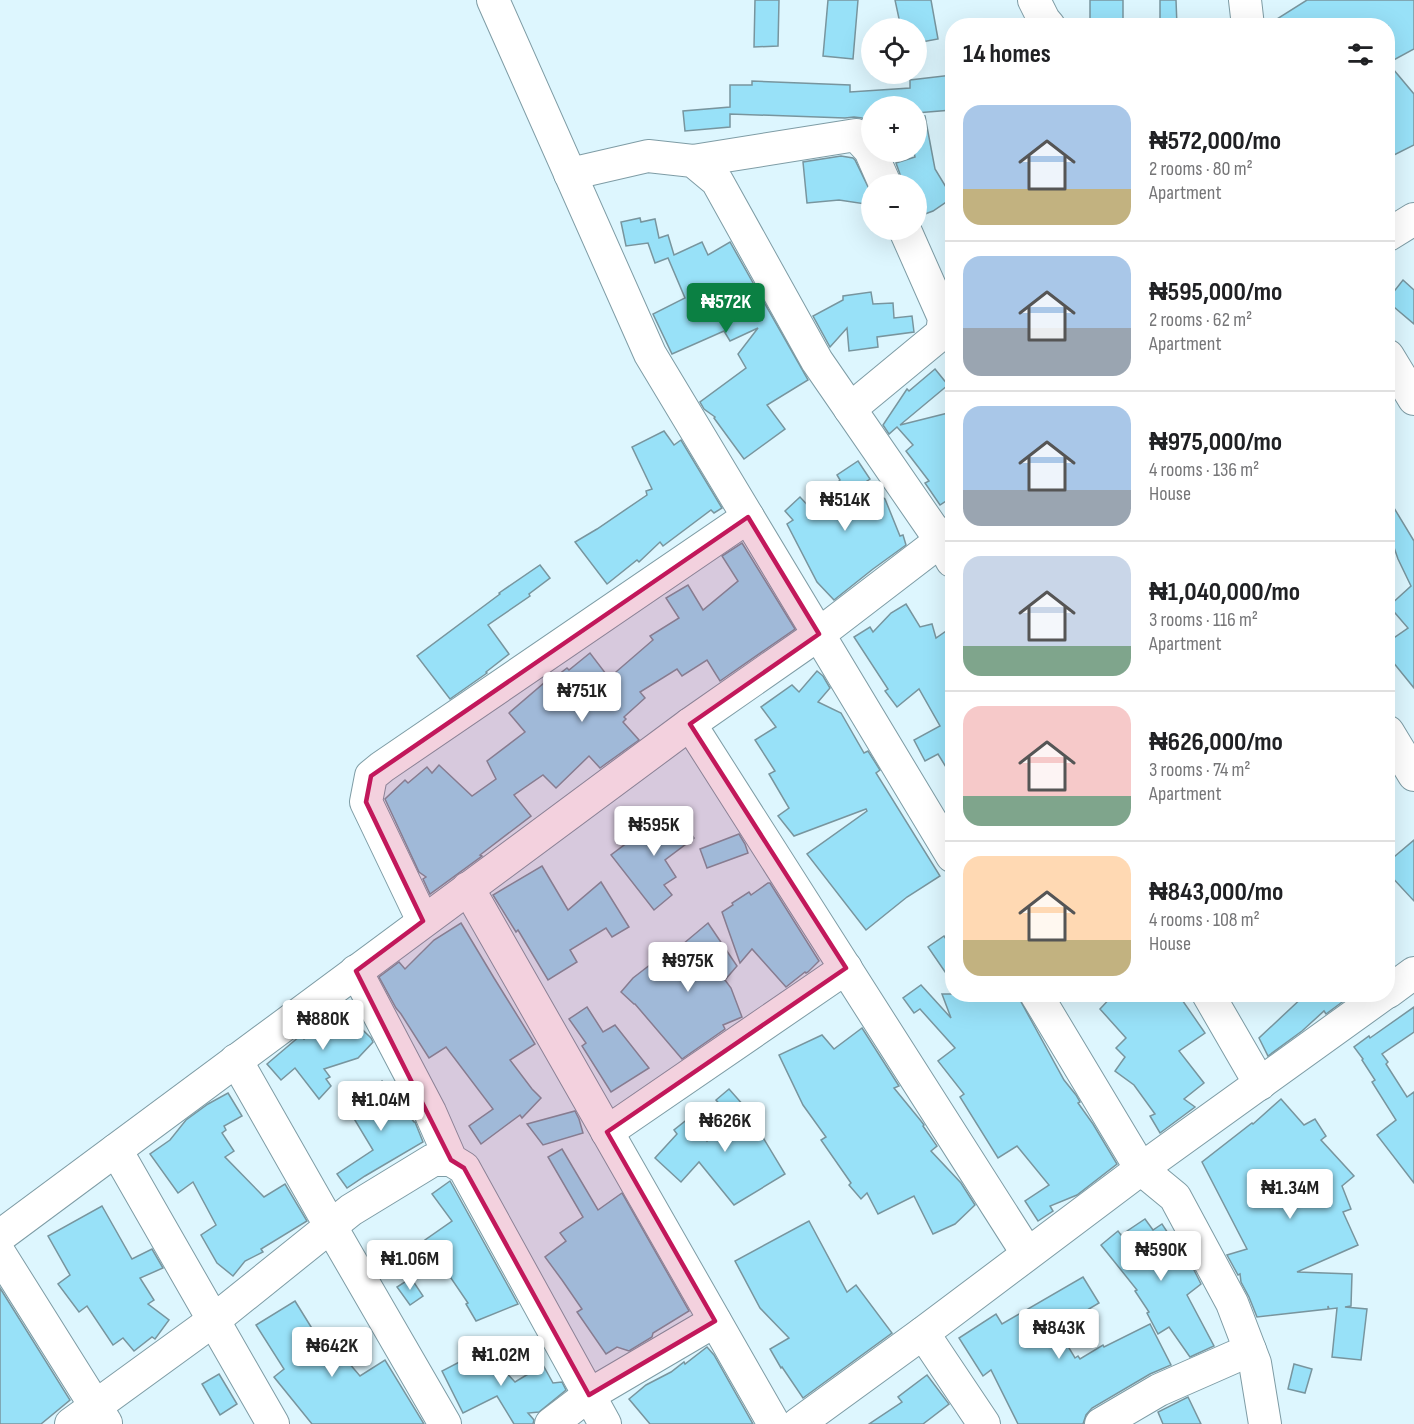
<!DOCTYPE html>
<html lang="en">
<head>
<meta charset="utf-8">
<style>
	:root { --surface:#fff; --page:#f2f2f2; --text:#202124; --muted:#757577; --line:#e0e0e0; --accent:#0b8043 }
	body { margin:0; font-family:"Sofia Sans Condensed",sans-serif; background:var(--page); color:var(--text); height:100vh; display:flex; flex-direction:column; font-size:22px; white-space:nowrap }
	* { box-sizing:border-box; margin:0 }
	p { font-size:20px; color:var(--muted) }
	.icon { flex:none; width:33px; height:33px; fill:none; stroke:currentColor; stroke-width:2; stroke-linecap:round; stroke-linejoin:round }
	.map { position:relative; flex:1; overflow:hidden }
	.side { position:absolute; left:945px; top:18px; width:450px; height:984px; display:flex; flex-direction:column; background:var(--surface); border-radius:24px; box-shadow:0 6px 24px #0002 }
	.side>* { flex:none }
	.buttons { position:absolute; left:861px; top:18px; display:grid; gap:12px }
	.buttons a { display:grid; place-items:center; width:66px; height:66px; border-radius:50%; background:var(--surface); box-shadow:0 6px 24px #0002; font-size:30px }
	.price { position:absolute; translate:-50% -51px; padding:0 14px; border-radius:6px; background:#fff; color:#222; font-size:20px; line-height:39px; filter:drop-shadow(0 2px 3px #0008) }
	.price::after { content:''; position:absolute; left:50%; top:36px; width:18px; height:14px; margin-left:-9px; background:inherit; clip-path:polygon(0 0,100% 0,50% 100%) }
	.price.current { background:var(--accent); color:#fff }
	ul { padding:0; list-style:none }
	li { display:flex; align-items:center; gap:18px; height:150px; padding:0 18px }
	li+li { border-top:2px solid var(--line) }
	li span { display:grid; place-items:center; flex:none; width:168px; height:120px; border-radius:18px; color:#555 }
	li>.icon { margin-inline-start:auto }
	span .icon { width:72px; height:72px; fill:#fffc; stroke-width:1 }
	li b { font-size:26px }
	h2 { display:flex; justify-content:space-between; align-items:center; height:72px; padding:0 18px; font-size:26px }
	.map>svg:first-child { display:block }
	.building { fill:#98e1f8; stroke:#78959e; stroke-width:1.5 }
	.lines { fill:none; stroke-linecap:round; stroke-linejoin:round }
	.minor-casing { stroke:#7e9ca5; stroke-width:34 }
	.minor { stroke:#fff; stroke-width:32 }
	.marked { fill:#c2185b; fill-opacity:0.2; stroke:#c2185b; stroke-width:4.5; stroke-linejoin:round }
</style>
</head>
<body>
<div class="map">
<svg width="1414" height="1424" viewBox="0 0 1414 1424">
	<rect width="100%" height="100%" fill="#ddf6fe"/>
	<!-- building -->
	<g class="building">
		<polygon points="755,0 779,0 778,46 754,47"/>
		<polygon points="828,0 858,0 853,59 823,56"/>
		<polygon points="895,0 931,0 938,39 916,43 916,28 901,28"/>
		<rect x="1090" y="0" width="33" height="26"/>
		<polygon points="1160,0 1176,0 1177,26 1160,26"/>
		<polygon points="1307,0 1414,0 1414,49 1388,63 1414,94 1414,145 1388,158 1388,26 1266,26"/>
		<polygon points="952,75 952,110 916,113 916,106 872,106 872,122 869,123 862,118 854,117 845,118 730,114 730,127 685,131 683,111 730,107 730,85 752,85 752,81 850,85 850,92 910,88 910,80"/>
		<polygon points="916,116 925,116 935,169 952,197 952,198 933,211 917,217 916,184 903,184 901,177 896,163 915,157 914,152 916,152"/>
		<polygon points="841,156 853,158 855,160 872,195 872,205 839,200 807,203 803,162"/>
		<polygon points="640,218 641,222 655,219 659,238 668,235 674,255 702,242 708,255 730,242 808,380 767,405 785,429 744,459 714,418 715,417 704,409 700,402 746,368 738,354 758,328 730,341 724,331 672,354 653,314 685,298 668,258 655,263 648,243 626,246 621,222"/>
		<polygon points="1403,280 1414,290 1414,324 1388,302 1388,299"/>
		<polygon points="871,292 873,304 893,303 894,318 912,316 914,332 877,337 878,347 849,351 847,328 830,347 813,316 843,300 843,296"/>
		<polygon points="935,369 948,385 900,425 952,412 952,497 940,505 925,483 929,481 906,451 913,445 897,427 889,434 883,425 907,389 909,391"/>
		<polygon points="664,431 674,445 681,440 722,508 714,513 711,510 663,546 660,542 639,562 637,560 607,584 575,542 597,529 647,495 646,491 652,489 632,447"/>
		<polygon points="858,461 870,479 864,483 885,499 900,536 903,535 906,545 873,569 834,600 817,582 787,524 793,520 785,511 800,497 812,510 840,480 837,475"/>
		<polygon points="1388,498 1414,541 1414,688 1388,656 1388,642 1408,628 1389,606 1411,586 1398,559 1388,530"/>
		<polygon points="742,543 795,629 720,681 707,660 682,676 677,669 640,692 645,698 624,717 626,719 623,722 639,740 600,768 589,756 556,788 543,775 514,795 531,816 480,855 482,856 430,894 423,879 426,877 419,872 385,799 405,780 408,783 427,767 432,773 439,765 472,796 496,779 487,761 525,732 509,713 544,683 545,685 567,668 569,670 590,653 609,678 653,640 650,636 679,618 666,598 688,585 703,610 738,581 722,556"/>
		<polygon points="540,565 550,578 529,594 530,596 488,625 509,654 486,672 487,673 450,699 417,656 500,594 499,593"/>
		<polygon points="906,604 920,627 932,624 936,638 952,627 952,777 938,754 925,761 914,740 940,726 919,689 897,707 885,691 888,689 854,637 870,627 873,632 891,613"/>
		<polygon points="817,671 823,676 830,688 818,702 841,713 864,753 868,751 880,770 876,773 940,876 907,897 866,930 807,854 867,811 866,809 794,836 778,816 789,808 769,774 775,771 755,740 776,727 761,707 792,685 799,692"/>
		<polygon points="675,809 694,838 665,860 676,877 664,885 672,895 654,910 611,855 652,824"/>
		<polygon points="739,834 745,844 748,853 707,868 700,849"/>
		<polygon points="1414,840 1414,901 1388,873 1388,862"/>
		<polygon points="542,866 568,910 601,882 629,927 612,937 606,928 570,950 577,962 548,980 518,930 516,932 493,895"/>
		<polygon points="768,883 770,883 819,961 808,972 806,973 805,972 786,987 752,949 740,963 722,912 733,905 732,903 749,892 751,895"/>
		<polygon points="461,923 494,978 535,1044 510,1060 532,1089 541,1098 522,1118 520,1115 481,1144 469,1126 493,1109 446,1047 429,1058 401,1014 396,1008 379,977 399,962 405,969 434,940"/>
		<polygon points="708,923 737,966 725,980 731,988 742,1017 723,1025 725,1029 682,1059 635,1004 634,1004 621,992 633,978 655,961 658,965"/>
		<polygon points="944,936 952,948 952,982 928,947"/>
		<polygon points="921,985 951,1018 942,994 1015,994 1020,1000 1064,1080 1076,1095 1080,1102 1078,1103 1093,1124 1117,1164 1077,1195 1050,1206 1053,1211 1038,1221 1025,1201 1049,1185 1017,1146 998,1158 960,1097 964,1094 938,1061 955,1048 920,1009 914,1013 903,998"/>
		<polygon points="1114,994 1178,994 1205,1033 1179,1051 1204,1083 1184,1099 1195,1107 1160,1133 1150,1116 1155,1114 1134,1085 1115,1071 1125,1057 1116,1048 1126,1038 1100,1009"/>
		<polygon points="1306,994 1353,994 1326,1014 1324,1011 1302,1031 1268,1056 1259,1038"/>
		<polygon points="339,1007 371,1038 373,1042 358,1058 324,1069 330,1077 326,1079 331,1086 319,1099 295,1068 281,1080 267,1064 300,1036 304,1039 329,1019 326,1016"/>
		<polygon points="587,1007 603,1032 615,1025 649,1068 611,1092 582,1046 586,1043 569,1019"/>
		<polygon points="1414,1007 1414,1032 1382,1054 1388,1062 1386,1064 1407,1097 1414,1092 1414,1183 1377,1135 1396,1120 1372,1082 1375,1080 1362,1060 1363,1059 1354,1047 1369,1036 1370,1038"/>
		<polygon points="862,1028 899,1086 894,1088 921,1121 924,1125 923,1126 937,1146 931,1151 961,1183 975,1205 955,1224 933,1234 914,1196 878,1214 867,1193 861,1199 849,1185 851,1183 821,1140 826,1137 803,1105 779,1055 822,1035 834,1049"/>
		<polygon points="382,1081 414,1122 415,1122 423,1142 365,1176 347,1188 337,1174 373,1150 350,1112 350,1106"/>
		<polygon points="729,1089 744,1106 785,1174 734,1205 699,1162 681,1182 655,1158 677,1134 674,1130 689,1118 707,1141 729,1115 716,1100"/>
		<polygon points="228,1093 242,1116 224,1126 226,1130 222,1133 234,1151 225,1157 264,1197 285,1184 307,1221 261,1249 263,1252 245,1261 233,1276 217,1263 201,1235 216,1225 193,1182 178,1193 150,1154 170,1140 186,1120 208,1104"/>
		<polygon points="1281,1099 1304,1125 1315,1119 1326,1136 1321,1140 1354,1176 1342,1186 1351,1209 1343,1212 1358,1245 1297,1272 1352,1274 1351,1306 1345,1307 1367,1309 1361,1360 1332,1357 1337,1308 1329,1309 1328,1306 1328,1309 1257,1317 1249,1297 1241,1282 1240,1274 1238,1275 1227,1255 1247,1249 1202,1162 1252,1123 1253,1124"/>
		<polygon points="575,1111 579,1119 583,1133 543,1145 527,1124"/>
		<polygon points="562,1149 598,1210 622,1193 689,1311 653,1333 652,1337 629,1351 617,1347 606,1354 577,1312 582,1309 562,1280 545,1257 566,1241 560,1233 583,1217 548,1157"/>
		<polygon points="450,1181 518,1304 476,1321 466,1304 468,1303 425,1240 452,1221 432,1194"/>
		<polygon points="102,1206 132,1259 152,1249 163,1268 140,1278 154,1300 148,1304 169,1320 155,1339 152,1337 134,1351 123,1338 113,1345 87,1306 79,1312 58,1284 70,1275 48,1236"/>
		<polygon points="1145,1219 1153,1230 1162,1224 1187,1262 1189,1260 1201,1284 1187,1295 1214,1346 1190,1357 1169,1327 1158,1334 1147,1313 1149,1312 1135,1291 1137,1290 1101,1245 1118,1231 1121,1235"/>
		<polygon points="809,1221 847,1292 856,1285 892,1333 803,1398 782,1367 781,1368 770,1349 789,1338 760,1308 735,1261"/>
		<polygon points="1083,1277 1099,1303 1057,1328 1075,1358 1078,1356 1080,1359 1103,1345 1104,1347 1150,1324 1171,1365 1150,1374 1092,1408 1086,1415 1083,1424 1018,1424 991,1370 983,1376 959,1338 996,1314 1002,1324"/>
		<polygon points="411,1278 423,1296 410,1305 397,1287"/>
		<polygon points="0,1288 70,1400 41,1424 0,1424"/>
		<polygon points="295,1301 334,1364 343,1356 360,1376 385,1360 424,1424 312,1424 274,1377 284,1369 256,1325"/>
		<polygon points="490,1346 501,1367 515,1382 543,1365 553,1383 562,1382 566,1390 539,1412 528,1413 534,1420 533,1424 514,1424 497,1396 463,1413 442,1371"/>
		<polygon points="707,1347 714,1355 753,1424 650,1424 629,1399 646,1385 671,1372 684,1362 685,1364"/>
		<polygon points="1294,1364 1312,1369 1305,1393 1288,1389"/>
		<polygon points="219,1374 237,1404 220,1415 202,1384"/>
		<polygon points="927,1375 949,1404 923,1424 869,1424 902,1402 898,1397"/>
		<polygon points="1188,1397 1201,1424 1163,1424 1158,1412"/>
	</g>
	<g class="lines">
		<!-- minor casing -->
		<g class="minor-casing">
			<g id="minor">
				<polyline points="493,0 650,354 952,856"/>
				<polyline points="1034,0 1044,20 1049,26"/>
				<polyline points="1245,0 1248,26"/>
				<polyline points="693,161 856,135 870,150 885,184"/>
				<polyline points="570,174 648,156 693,161 717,181 817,361 941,541 952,561"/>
				<polyline points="1388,235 1414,219"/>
				<polyline points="1388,356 1414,399"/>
				<polyline points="850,409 942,333 944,318 905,230"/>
				<polyline points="690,724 1027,1253"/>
				<polyline points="1388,732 1414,775"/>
				<polyline points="468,888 774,1424"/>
				<polyline points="423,921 366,802 371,776 382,767 748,517"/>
				<polyline points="356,971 430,1112 451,1160 464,1168 605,1424"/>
				<polyline points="1388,992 1414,973"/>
				<polyline points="1036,994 1141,1169 1175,1197 1232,1303 1255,1363 1265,1424"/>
				<polyline points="1208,994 1260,1084"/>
				<polyline points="236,1060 331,1227 445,1424"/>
				<polyline points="607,1132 846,968"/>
				<polyline points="116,1150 273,1424"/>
				<polyline points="0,1236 690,724 819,634 952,532"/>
				<polyline points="0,1254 106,1423"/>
				<polyline points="923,1333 984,1424"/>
				<polyline points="71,1424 214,1320 351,1210 433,1160 451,1160"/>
				<polyline points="551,1424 589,1395 715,1321"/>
				<polyline points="798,1424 923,1333 1141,1169 1384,994"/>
				<polyline points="1101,1424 1159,1390 1250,1350"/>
			</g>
		</g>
		<!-- minor -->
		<use href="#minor" class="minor"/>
	</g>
	<!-- marked area -->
	<path class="marked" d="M748,517L819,634L690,724L846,968L607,1132L715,1321L589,1395L464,1168L451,1160L356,971L423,921L366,802L371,776Z"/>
</svg>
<div class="buttons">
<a><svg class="icon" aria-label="locate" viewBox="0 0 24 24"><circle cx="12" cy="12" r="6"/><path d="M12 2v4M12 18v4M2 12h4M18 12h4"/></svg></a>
<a>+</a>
<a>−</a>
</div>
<b class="price current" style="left:726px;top:334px">₦572K</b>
<b class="price" style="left:845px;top:532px">₦514K</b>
<b class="price" style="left:582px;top:723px">₦751K</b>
<b class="price" style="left:654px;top:857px">₦595K</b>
<b class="price" style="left:688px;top:993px">₦975K</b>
<b class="price" style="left:323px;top:1051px">₦880K</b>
<b class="price" style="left:381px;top:1132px">₦1.04M</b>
<b class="price" style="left:725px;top:1153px">₦626K</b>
<b class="price" style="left:1290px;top:1220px">₦1.34M</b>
<b class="price" style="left:1161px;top:1282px">₦590K</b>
<b class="price" style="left:410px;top:1291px">₦1.06M</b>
<b class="price" style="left:1059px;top:1360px">₦843K</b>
<b class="price" style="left:332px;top:1378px">₦642K</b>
<b class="price" style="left:501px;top:1387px">₦1.02M</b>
<section class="side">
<h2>14 homes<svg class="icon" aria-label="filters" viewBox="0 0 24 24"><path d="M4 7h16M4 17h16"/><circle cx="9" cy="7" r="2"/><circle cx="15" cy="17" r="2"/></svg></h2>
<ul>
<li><span style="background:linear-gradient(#a9c7e8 70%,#c2b280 0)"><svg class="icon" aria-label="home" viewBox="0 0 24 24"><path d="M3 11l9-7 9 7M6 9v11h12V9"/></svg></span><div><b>₦572,000/mo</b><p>2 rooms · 80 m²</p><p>Apartment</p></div></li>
<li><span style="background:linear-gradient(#a9c7e8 60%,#9aa5b1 0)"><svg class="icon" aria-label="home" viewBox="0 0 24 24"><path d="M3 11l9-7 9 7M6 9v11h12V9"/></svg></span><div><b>₦595,000/mo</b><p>2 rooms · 62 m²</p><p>Apartment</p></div></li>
<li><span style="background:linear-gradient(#a9c7e8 70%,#9aa5b1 0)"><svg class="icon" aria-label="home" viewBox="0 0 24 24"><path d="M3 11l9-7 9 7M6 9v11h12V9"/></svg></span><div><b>₦975,000/mo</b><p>4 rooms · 136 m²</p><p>House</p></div></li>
<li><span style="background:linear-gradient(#c9d6e8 75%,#7fa58c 0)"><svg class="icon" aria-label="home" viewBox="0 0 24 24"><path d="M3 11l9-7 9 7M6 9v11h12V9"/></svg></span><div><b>₦1,040,000/mo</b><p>3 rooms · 116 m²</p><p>Apartment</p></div></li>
<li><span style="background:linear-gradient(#f6c9c9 75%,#7fa58c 0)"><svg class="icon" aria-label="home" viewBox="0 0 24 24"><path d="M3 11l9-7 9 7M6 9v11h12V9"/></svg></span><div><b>₦626,000/mo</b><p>3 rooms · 74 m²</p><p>Apartment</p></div></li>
<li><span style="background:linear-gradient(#ffd9b3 70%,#c2b280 0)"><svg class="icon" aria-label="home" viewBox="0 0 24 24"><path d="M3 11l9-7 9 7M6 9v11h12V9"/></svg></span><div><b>₦843,000/mo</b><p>4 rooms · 108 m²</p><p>House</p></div></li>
</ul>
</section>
</div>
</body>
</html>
